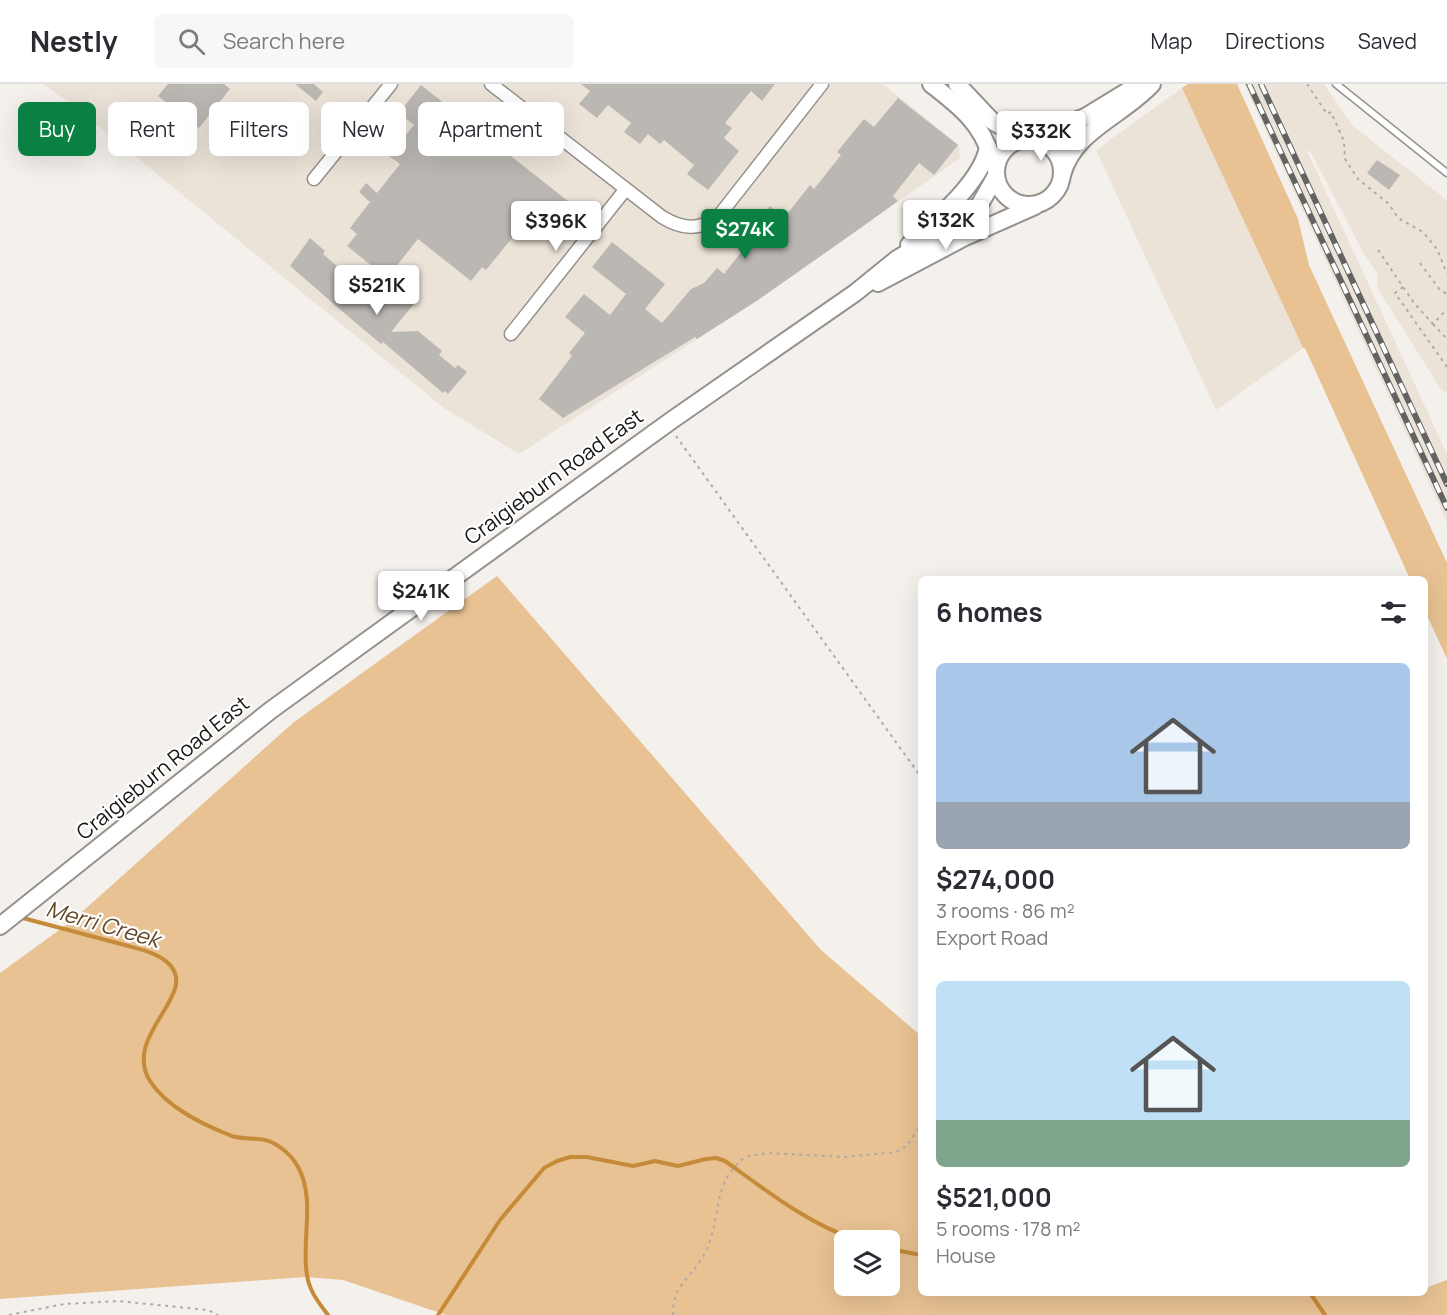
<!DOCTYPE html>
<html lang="en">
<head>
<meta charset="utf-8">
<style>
	:root { --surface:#fff; --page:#f7f7f7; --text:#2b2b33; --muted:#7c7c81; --line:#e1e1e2; --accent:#0b8043 }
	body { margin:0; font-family:Manrope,sans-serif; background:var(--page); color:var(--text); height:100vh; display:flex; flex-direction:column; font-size:22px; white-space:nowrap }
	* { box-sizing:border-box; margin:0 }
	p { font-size:20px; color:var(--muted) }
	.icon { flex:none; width:33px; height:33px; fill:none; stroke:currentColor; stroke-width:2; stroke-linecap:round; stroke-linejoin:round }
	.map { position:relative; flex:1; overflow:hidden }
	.drawer { position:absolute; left:918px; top:492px; width:510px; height:720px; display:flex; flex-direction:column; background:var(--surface); border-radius:9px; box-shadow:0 6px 24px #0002 }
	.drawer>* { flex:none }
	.banner { position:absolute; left:18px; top:18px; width:570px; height:54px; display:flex; gap:12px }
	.tools { position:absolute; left:834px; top:1146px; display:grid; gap:12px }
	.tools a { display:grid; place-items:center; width:66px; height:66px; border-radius:9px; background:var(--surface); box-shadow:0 6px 24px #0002; font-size:30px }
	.price { position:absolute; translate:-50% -51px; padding:0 14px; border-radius:6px; background:#fff; color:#222; font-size:20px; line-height:39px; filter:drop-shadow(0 2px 3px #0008) }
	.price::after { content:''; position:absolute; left:50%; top:36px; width:18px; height:14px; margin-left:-9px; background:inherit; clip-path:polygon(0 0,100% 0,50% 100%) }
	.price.selected { background:var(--accent); color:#fff }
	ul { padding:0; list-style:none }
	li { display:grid; align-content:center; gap:12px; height:318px; padding:0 18px }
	li span { display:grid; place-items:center; height:186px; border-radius:9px; color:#555 }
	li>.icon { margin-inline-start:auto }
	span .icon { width:108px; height:108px; fill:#fffc; stroke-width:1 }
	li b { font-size:26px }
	h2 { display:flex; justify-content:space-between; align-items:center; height:72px; padding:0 18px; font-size:26px }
	.tag { padding:0 21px; border-radius:9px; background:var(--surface); box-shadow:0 6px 24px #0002; font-size:21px; line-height:54px }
	.tag.selected { background:var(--accent); color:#fff }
	header { display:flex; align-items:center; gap:36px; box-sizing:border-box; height:84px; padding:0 30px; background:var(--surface); border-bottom:2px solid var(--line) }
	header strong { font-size:28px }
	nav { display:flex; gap:33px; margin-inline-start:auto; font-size:21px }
	.search { width:420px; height:54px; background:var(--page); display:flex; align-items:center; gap:15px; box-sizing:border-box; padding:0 21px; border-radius:9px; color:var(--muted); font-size:22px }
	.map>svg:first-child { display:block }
	.built { fill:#ebe3d8 }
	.green { fill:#e8c293; fill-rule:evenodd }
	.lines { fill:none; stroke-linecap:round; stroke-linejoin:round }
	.stream { stroke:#c68b38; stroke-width:4 }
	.building { fill:#bbb8b4 }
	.service-casing { stroke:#95918d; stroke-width:9 }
	.minor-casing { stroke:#95918d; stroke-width:15 }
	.secondary-casing { stroke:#95918d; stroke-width:20 }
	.path { stroke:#adaaa7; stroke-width:2; stroke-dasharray:3 4.5; stroke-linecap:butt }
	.service { stroke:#fff; stroke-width:6 }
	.minor { stroke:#fff; stroke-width:12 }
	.secondary { stroke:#fff; stroke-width:16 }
	.rail-casing { stroke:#656361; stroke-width:6 }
	.rail { stroke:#fff; stroke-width:4; stroke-dasharray:11; stroke-linecap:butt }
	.labels { text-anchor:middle; stroke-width:4.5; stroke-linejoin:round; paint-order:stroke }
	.street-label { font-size:21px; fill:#171615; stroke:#fff }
	.water-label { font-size:22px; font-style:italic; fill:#604624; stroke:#fff }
</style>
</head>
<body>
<header>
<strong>Nestly</strong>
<div class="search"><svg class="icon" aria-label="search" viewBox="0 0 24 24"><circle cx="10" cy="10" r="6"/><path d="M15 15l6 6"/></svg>Search here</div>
<nav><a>Map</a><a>Directions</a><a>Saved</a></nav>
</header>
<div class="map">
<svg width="1447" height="1231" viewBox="0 0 1447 1231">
	<rect width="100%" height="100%" fill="#f4f0ec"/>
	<!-- built -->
	<g class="built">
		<polygon points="43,0 883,0 959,61 960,74 758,216 519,370 444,324 71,20"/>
		<polygon points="1244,0 1324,0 1353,42 1447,116 1447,308 1442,307 1378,205 1377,189 1363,168 1310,67 1307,67 1447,370 1447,438"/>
		<polygon points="1182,4 1303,264 1216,326 1096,66"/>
	</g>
	<!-- green -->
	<g class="green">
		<polygon points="1188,0 1237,0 1298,135 1309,181 1447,479 1447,575 1425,527 1425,495 1410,495 1305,264 1303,264 1182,4"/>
		<path d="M497,492L821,866L921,952V1209H1425V1204L1447,1196V1231H446L343,1196L306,1193L0,1215V889L73,836L294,638ZM890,1156V1202H844V1156Z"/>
	</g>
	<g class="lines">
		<!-- stream -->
		<g class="stream">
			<path d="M19,833C53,842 87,851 121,860C135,864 156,868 167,878C203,909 121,950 150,997C167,1024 204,1041 232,1052C242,1055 249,1054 259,1055C275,1056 291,1070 298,1083C316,1115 301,1157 307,1191C309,1207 319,1219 328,1231"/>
			<polyline points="890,1165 921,1171"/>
			<polyline points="1310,1209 1325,1231"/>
			<path d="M438,1231L500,1136L544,1084L557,1077L570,1073H587L633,1082L655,1077L678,1082L706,1075L716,1074L725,1077C767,1107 807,1139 856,1156"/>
		</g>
	</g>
	<!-- building -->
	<g class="building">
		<polygon points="168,0 224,0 230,5 199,44 158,12"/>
		<polygon points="295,0 314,0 323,8 316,17"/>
		<polygon points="581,0 775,0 762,17 751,7 725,39 732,44 724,54 739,67 708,106 687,90 694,81 664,56 660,60 648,50 640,60 624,48 631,39 608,21 597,34 579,20 590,7"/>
		<polygon points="421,1 578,125 555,153 529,133 486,186 482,183 471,197 418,155 387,194 347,162 357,150 350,144 370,118 359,108 366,99 377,109 400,80 389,72 414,41 399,29"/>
		<polygon points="898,14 958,61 934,91 919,79 893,112 898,117 862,143 758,216 697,255 695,253 563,334 539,315 572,272 569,269 585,249 565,233 584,210 610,231 626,210 592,183 612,158 665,200 645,225 662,239 691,205 704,199 717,184 724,190 746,162 742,158 770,122 784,134 810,101 814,105 841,71 837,68 864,35 874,43"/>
		<polygon points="1377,76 1400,91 1389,106 1367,89"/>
		<polygon points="310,154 325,167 323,170 377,217 392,198 416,217 391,248 418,247 442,267 439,271 455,284 458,281 467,288 448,310 445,307 443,309 383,258 381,260 357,240 290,182"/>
	</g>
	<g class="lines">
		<!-- service casing -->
		<g class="service-casing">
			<polyline id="service" points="1336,0 1447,89"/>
		</g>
		<!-- minor casing -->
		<g class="minor-casing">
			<g id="minor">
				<path d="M491,0L662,133C682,145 698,147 718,133L822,0"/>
				<polyline points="314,95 391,0"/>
				<polyline points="511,250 625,106"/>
			</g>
		</g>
		<!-- secondary casing -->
		<g class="secondary-casing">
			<g id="secondary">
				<path d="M931,0C958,21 982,39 991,73"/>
				<polyline points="957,0 992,37 1024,55"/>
				<circle cx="1029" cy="88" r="33"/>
				<polyline points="1027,55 1085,33 1136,2"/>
				<path d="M1062,91C1074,46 1123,32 1152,0"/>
				<path d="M909,161C934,137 982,98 988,63"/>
				<polyline points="878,199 965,153 1035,122"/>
				<polyline points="0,842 271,626 672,336 855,209 897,175 964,136 980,120 996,92"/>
			</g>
		</g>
		<!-- path -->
		<g class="path">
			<polyline points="1307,0 1327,30 1331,28 1344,57 1345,75 1358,95 1389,120 1398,134 1423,148 1437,165 1447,190"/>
			<polyline points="1378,166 1414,219 1433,240 1447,225"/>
			<polyline points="1420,179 1440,206 1447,210"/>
			<polyline points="1403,203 1395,209 1447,283"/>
			<polyline points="1433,240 1447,255"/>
			<polyline points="676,352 921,693"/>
			<polyline points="9,1231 64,1220 119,1217 208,1226 218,1231"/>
			<path d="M673,1231C673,1224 674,1215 677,1208C687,1191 701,1181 708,1162C722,1128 712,1099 745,1073L767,1069L845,1073L896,1068L907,1062L921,1041"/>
		</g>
		<!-- service -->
		<use href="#service" class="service"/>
		<!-- minor -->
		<use href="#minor" class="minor"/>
		<!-- secondary -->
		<use href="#secondary" class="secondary"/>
		<!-- rail casing -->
		<g class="rail-casing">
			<g id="rail">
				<polyline points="1249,0 1447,424"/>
				<polyline points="1261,0 1447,400"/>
			</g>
		</g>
		<!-- rail -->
		<use href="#rail" class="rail"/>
	</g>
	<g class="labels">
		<!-- street labels -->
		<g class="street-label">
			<text transform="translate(554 393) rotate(-36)" y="7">Craigieburn Road East</text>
			<text transform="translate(163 684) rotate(-39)" y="7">Craigieburn Road East</text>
		</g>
		<!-- water labels -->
		<g class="water-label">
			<text transform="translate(103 840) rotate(16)" y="8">Merri Creek</text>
		</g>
	</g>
</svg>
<div class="tools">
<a><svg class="icon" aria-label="layers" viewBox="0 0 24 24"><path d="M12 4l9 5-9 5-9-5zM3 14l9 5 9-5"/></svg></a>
</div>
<b class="price" style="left:1041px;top:78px">$332K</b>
<b class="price" style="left:946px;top:167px">$132K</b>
<b class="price" style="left:556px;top:168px">$396K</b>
<b class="price selected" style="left:745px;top:176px">$274K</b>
<b class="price" style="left:377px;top:232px">$521K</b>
<b class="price" style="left:421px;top:538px">$241K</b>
<div class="banner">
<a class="tag selected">Buy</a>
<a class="tag">Rent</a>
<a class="tag">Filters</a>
<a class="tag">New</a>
<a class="tag">Apartment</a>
</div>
<section class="drawer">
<h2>6 homes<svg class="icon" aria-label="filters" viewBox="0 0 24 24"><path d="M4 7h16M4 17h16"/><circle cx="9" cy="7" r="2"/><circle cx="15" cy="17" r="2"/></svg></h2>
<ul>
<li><span style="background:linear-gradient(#a9c7e8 75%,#9aa5b1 0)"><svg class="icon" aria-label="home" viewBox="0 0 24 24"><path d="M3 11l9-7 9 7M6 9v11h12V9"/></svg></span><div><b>$274,000</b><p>3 rooms · 86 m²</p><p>Export Road</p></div></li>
<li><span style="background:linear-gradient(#bfe0f5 75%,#7fa58c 0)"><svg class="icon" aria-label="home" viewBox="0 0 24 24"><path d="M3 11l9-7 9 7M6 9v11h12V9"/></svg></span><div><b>$521,000</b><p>5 rooms · 178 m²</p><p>House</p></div></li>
</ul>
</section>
</div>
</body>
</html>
